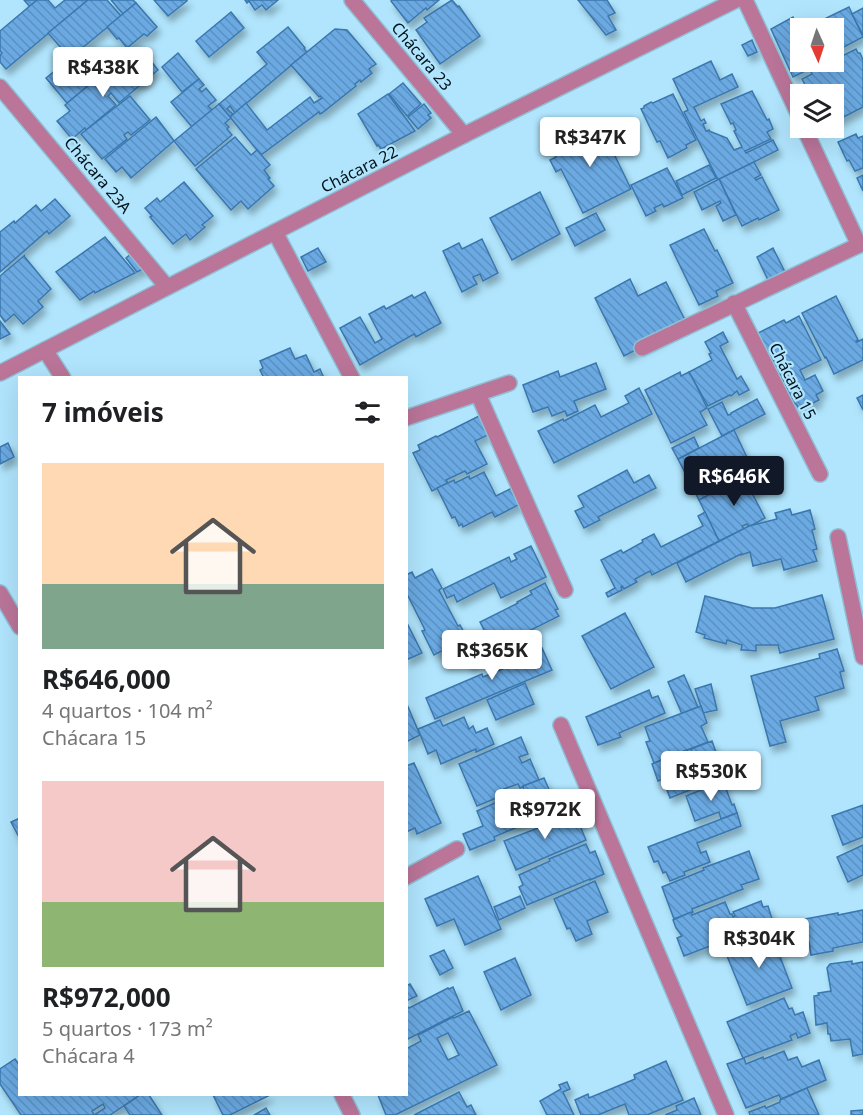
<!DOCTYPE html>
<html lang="pt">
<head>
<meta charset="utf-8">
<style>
	:root { --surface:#fff; --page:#f2f2f2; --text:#202124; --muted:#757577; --accent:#111827 }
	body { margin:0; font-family:"Noto Sans",sans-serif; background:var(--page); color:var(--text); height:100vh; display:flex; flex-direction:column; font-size:22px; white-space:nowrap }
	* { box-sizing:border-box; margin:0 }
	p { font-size:20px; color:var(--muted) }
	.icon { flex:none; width:33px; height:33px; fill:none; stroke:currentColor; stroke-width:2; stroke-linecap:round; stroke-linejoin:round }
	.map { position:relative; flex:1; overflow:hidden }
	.sheet { position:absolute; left:18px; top:376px; width:390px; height:720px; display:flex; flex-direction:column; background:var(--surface); border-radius:0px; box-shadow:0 6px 24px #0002 }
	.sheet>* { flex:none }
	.needle { width:39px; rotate:177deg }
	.fabs { position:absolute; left:790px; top:18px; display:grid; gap:12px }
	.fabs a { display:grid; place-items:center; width:54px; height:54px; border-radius:0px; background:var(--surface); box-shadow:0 6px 24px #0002; font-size:30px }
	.price { position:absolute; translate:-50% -51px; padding:0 14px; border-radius:6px; background:#fff; color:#222; font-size:20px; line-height:39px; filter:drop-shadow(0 2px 3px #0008) }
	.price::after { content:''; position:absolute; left:50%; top:36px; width:18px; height:14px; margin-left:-9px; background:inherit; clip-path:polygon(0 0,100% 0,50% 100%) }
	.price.active { background:var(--accent); color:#fff }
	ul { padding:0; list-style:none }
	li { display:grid; align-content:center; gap:12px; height:318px; padding:0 24px }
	li span { display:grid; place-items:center; height:186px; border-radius:0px; color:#555 }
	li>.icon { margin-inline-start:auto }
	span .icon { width:108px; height:108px; fill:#fffc; stroke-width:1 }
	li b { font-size:26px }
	h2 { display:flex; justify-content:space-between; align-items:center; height:72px; padding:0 24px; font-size:26px }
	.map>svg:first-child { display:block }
	.building { fill:url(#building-back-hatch); stroke:#3a77ad; stroke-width:1.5; fill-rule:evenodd; filter:url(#shadow) }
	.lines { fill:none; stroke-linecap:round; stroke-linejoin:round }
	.minor-casing { stroke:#90bfd4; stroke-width:18 }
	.minor { stroke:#ba7599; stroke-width:15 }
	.labels { text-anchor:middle; stroke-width:4.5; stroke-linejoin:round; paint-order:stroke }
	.street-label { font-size:16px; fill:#01121a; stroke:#b0e5fd }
</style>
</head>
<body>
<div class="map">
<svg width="863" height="1115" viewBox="0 0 863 1115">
	<defs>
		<pattern id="building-back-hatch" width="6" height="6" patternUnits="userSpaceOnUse" patternTransform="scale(1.5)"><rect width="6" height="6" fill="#6ba9e2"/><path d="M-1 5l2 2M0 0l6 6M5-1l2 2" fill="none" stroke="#5b90c1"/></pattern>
		<filter id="shadow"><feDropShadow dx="3.5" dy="6" stdDeviation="3" flood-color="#0004"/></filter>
	</defs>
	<rect width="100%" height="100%" fill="#b0e5fd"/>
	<!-- building -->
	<g class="building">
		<polygon points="24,0 37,0 30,7"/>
		<polygon points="37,0 48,0 55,8 65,0 88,0 6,69 0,62 0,55 2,53 0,51 0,31"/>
		<polygon points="88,0 107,0 121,16 70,58 48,33"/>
		<polygon points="111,0 133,0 136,3 123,14"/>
		<polygon points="154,0 187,0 187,1 168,16"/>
		<polygon points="245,0 278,0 266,10 262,5 255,10 249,1 247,3"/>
		<polygon points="392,0 439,0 427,10 426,8 408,23 391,1"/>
		<polygon points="452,0 458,7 459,6 480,36 440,64 416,30 427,22 424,18"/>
		<polygon points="578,0 607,0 615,13 608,16 616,30 606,35"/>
		<polygon points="136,3 157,27 147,36 144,34 127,48 119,38 117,39 107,27"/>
		<polygon points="849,7 863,37 840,49 841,53 834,57 834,28 822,28 825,27 822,20"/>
		<polygon points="863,8 863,35 852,14"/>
		<polygon points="231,12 244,28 209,57 196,41"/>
		<polygon points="793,17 801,34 801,62 824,62 793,77 771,29"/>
		<polygon points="288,27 305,48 304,49 307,52 235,113 230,106 227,109 233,114 230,117 219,104 267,64 257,52"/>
		<polygon points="335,29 347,30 376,64 369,69 372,73 361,82 360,80 355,84 356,86 322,113 320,114 319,112 261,155 230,117 246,103 267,130 310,97 314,103 322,98 320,96 319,97 291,65"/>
		<polygon points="752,40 757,52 748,56 742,45"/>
		<polygon points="856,49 858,53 860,53 863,60 863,107 834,122 834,94 810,94 802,79 812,74 811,72 826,65 826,64 834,62 834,60"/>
		<polygon points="178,53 199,79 182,92 162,67"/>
		<polygon points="74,55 95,80 67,103 46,78"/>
		<polygon points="146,55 158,70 119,103 111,93 108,96 116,105 86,130 85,128 72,139 57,121 70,111 65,105 95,80 104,90"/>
		<polygon points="711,61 720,80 732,74 738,87 694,107 701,121 704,119 706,123 703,124 706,131 709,130 709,131 727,138 734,150 742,147 734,131 736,130 733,123 731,124 721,104 752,91 767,120 769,119 773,129 767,132 771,139 745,151 746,153 773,140 778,150 718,180 684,112 688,110 673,79"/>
		<polygon points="199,79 204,85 199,89 202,92 206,88 216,100 208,106 212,110 192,127 171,102"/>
		<polygon points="403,83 421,104 407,116 389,94"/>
		<polygon points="388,94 415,131 381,149 378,145 377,146 358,114"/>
		<polygon points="673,94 696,140 686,145 687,148 668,158 660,141 657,142 641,109 644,108 644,106 651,102 653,103"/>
		<polygon points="130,96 150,120 131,135 128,132 124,135 127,139 102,159 81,134"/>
		<polygon points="219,104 231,118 225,123 229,127 227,129 232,135 195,166 174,141"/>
		<polygon points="424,104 431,113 428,115 431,118 418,129 408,117"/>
		<polygon points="156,117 174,141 131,178 122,167 116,172 105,159"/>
		<polygon points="599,123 631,189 583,213 561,169 556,172 550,160 556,157 551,147"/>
		<polygon points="856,134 858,138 863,136 863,168 855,171 849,160 847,161 838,142"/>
		<polygon points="235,137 251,155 257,150 270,165 264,170 270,178 268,179 274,186 248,209 241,201 231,210 196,169"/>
		<polygon points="754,162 761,175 755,178 756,180 762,177 779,210 759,220 758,218 742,226 719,179"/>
		<polygon points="709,165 716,178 682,195 676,181"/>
		<polygon points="667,168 683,198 664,207 662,204 654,208 656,211 646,216 631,185"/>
		<polygon points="863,175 863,191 857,178"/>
		<polygon points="719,179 736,215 723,221 716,206 721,203 720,201 702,210 694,192"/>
		<polygon points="184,182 213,216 202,225 205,227 190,240 186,234 173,244 150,217 152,216 145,208 157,198 160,202"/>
		<polygon points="540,192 560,234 512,260 490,218"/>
		<polygon points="55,199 70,216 49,234 47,231 0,272 0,232 14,221 15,223 36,205 41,211"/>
		<polygon points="596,213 605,230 575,246 566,228"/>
		<polygon points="704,229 715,251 717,250 733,283 716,291 718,296 699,305 670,245"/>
		<polygon points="105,237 135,273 95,293 94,291 80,300 56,272"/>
		<polygon points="482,239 498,273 483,281 480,274 473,277 477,284 462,292 443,251 459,243 462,249"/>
		<polygon points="318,248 326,262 308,271 301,257"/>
		<polygon points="773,248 785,272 768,280 757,257"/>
		<polygon points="134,251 147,267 137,272 126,258"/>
		<polygon points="25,255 24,256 51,289 38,301 43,307 23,324 14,314 5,322 0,315 0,276"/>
		<polygon points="630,279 638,296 666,282 685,320 661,337 624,356 595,298"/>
		<polygon points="425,292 441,323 416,337 414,334 360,365 340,328 360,317 375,343 382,339 369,314 384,306 386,309 412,295 414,298"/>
		<polygon points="836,296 858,340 856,341 857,342 863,339 863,360 834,374 826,357 825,358 802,313"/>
		<polygon points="799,316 821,360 800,370 805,380 815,375 823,391 816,395 819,400 800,410 796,404 795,404 772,358 769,360 756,334 784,320 786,323"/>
		<polygon points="0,321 10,334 0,339"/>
		<polygon points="723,332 728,342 720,346 737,379 741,376 749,390 739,395 737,391 731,396 730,395 708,406 689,372 712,360 709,354 711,353 705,342"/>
		<polygon points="290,348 295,359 306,355 314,372 320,369 324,378 264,378 260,370 263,368 260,361"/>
		<polygon points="596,363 606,389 574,401 578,411 567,416 565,411 552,416 548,407 533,412 523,385 558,371 560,377"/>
		<polygon points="680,372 681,376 689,372 697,387 707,408 700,412 707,425 671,443 645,390"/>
		<polygon points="639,388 652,414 554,463 538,431 563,419 564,421 595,405 601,417 629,403 625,396"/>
		<polygon points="863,395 863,410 857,398"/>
		<polygon points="757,399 765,414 722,436 708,409 722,402 728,415 731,414 731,413"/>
		<polygon points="479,416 488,435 475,441 487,464 467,474 465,471 446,480 448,483 432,491 413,453 420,450 418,445 436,436 437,437"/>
		<polygon points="734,430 754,472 699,500 678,459"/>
		<polygon points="694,437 699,448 678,459 672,448"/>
		<polygon points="8,443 14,457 0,464 0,447"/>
		<polygon points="627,470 634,483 649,475 656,488 598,517 600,520 584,528 575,511 584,507 578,496"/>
		<polygon points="755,471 763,487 752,493 765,518 749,527 747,524 742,526 744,529 719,541 699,500"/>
		<polygon points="484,472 496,496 518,485 526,501 495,517 492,512 463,527 462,524 459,526 455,517 452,518 437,488 454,480 455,483 469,476 470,479"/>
		<polygon points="790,509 792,515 810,510 815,529 812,530 817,549 813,550 817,561 784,570 781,559 753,566 750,552 741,555 741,554 686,582 677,563 749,526 777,519 775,513"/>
		<polygon points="705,512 719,541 652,575 650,571 635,579 637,582 624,589 622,586 621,587 622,590 608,597 606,593 615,588 601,560 621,550 623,553 643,542 642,540 654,534 661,547 703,526 698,516"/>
		<polygon points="531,546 546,577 501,598 494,583 457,602 454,595 447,598 443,589 509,557 511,562 517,559 514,554"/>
		<polygon points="432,569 442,588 439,590 458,626 460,625 467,638 434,655 422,631 425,630 408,596 406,597 406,575 412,572 415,578"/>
		<polygon points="545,583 558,609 555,610 559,616 513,639 515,644 496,653 480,622 518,603 517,602 532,594 530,591"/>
		<polygon points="822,595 834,639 780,653 778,645 756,645 756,651 745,650 741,650 742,645 727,640 726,644 723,643 704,638 705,635 696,632 705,596 752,608 775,608"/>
		<polygon points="625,613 654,667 611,689 582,636"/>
		<polygon points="406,621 422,653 406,660"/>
		<polygon points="519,642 524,655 542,648 552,670 435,719 426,698 482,674 483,677 505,668 498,652"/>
		<polygon points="472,648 479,661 470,666 463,653"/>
		<polygon points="837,649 844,671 840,672 844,688 815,697 819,710 780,721 786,742 770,746 751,676 820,658 819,654"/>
		<polygon points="684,675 698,707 682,714 668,682"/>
		<polygon points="525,683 534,704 496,720 487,700"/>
		<polygon points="711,684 717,710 703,713 695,689"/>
		<polygon points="649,690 652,698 658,696 665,713 619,733 621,737 598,745 586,717"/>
		<polygon points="406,702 420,735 406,742"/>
		<polygon points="701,706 707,723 701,726 708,742 654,763 646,742 650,741 645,727"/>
		<polygon points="464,717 469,729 473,726 476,733 487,728 494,744 476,752 476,749 441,764 436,750 428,754 418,729 440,720 443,726"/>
		<polygon points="521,737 528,754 519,757 522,763 530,759 539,780 520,788 518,784 504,789 506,794 477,806 459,764"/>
		<polygon points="712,741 725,777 713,782 711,778 699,782 700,786 670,798 663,779 658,781 652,764 687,750 688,754 692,753 691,749"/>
		<polygon points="414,763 441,823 417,834 415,828 406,832 406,766"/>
		<polygon points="544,778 558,810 494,837 495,840 470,850 463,834 483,826 477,811 524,790 523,786"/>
		<polygon points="722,778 732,805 734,804 737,813 721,819 719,812 695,821 686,796 711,786 710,782"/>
		<polygon points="863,805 863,837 843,845 832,816"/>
		<polygon points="573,809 586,840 516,870 504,841 559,820 557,815"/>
		<polygon points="737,813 741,826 697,843 701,853 706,851 710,862 684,872 685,875 670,881 666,872 663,873 658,861 654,862 648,847"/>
		<polygon points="20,818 20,839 11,822"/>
		<polygon points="586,844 590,853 595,851 604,874 590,880 590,879 527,905 519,887 523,885 519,875 550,861 549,859"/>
		<polygon points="863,845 863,875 848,882 837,857"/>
		<polygon points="749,851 759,879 741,885 743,889 692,909 693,912 674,919 662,887 704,870 703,868"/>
		<polygon points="478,876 501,929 465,945 454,919 437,926 425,899"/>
		<polygon points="595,881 608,912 587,921 592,934 576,941 570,928 567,929 554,899"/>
		<polygon points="520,896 525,908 499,920 494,907"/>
		<polygon points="761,901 763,907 768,906 773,922 684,956 677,938 682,936 676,928 673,920 691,912 692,915 725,902 730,914 732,914 733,917 735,916 733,912"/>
		<polygon points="863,910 863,942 833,948 833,951 811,955 809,942 802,943 799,920 838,913 838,915"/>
		<polygon points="771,933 792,988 747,1005 725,951"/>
		<polygon points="444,950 453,968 440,975 430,956"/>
		<polygon points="515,958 531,995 501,1010 484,972"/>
		<polygon points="852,961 852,964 863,962 863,1054 853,1056 850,1039 831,1041 830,1034 828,1034 827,1023 816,1025 814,996 819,995 818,993 831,991 827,968 830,964"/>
		<polygon points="410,984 417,996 406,1001 406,986"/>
		<polygon points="453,987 463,1011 406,1040 406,1005 409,1008 448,988 449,989"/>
		<polygon points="784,998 789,1009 792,1008 795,1015 803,1012 810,1033 798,1038 796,1033 790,1036 792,1040 743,1058 727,1022"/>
		<path d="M469,1011L497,1065L395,1115H386L378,1095H406V1049L421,1041L418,1035L453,1017L454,1018ZM448,1033L459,1055L448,1060L437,1038Z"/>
		<polygon points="784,1051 788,1060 797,1057 802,1067 819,1060 826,1080 781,1099 779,1095 746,1108 727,1064 744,1058 746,1064 763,1057 764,1059"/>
		<polygon points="15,1059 20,1066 20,1095 140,1095 110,1115 94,1115 105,1108 103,1104 92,1111 94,1115 21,1115 0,1084 0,1069"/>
		<polygon points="666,1061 683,1100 647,1115 629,1115 625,1104 598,1115 581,1115 575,1100 588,1094 589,1098 635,1079 634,1075"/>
		<polygon points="567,1082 570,1089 563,1092 574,1115 547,1115 540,1101 561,1089 559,1085"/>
		<polygon points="807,1088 819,1115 750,1115 749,1112 765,1106 766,1108 780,1102 780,1100"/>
		<polygon points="459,1092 467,1107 471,1105 476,1115 414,1115"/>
		<polygon points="140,1095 149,1095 162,1115 130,1115 124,1106"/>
		<polygon points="213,1095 270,1095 230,1115 223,1115"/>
		<polygon points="694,1098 701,1115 665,1115 677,1110 676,1106"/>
		<polygon points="266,1108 270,1115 254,1115"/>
		<polygon points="863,1110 863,1115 851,1115 851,1111"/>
	</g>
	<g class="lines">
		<!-- minor casing -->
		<g class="minor-casing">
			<g id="minor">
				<polyline points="352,0 464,135"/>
				<polyline points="745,0 801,120"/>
				<polyline points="0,87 167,287"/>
				<polyline points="804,128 859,245 863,243"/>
				<polyline points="275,232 352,378"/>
				<polyline points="734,303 820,474"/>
				<polyline points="642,348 859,245"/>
				<polyline points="45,350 63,378"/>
				<polyline points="0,373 464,135 736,0"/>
				<polyline points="478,394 565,590"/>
				<polyline points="406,418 509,383"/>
				<polyline points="838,537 863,657"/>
				<polyline points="0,593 20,627"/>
				<polyline points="561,725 726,1115"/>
				<polyline points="406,877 457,849"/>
				<polyline points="342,1095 352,1115"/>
			</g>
		</g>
		<!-- minor -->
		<use href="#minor" class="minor"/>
	</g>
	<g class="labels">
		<!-- street labels -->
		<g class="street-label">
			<text transform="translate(422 56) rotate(50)" y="6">Chácara 23</text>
			<text transform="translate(359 169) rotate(-27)" y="6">Chácara 22</text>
			<text transform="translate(98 175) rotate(50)" y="6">Chácara 23A</text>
			<text transform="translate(793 381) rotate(63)" y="6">Chácara 15</text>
		</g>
	</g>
</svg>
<div class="fabs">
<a><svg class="needle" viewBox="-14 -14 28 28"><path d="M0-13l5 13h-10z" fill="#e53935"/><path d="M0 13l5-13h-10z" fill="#757577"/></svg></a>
<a><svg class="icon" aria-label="layers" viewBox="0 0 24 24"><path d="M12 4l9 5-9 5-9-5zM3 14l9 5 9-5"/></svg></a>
</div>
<b class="price" style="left:103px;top:98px">R$438K</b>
<b class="price" style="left:590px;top:168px">R$347K</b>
<b class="price active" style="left:734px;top:507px">R$646K</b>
<b class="price" style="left:492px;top:681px">R$365K</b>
<b class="price" style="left:711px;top:802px">R$530K</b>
<b class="price" style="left:545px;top:840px">R$972K</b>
<b class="price" style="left:759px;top:969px">R$304K</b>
<section class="sheet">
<h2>7 imóveis<svg class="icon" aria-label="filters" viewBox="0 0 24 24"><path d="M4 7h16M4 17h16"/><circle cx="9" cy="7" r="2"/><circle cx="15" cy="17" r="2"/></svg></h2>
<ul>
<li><span style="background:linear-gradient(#ffd9b3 65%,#7fa58c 0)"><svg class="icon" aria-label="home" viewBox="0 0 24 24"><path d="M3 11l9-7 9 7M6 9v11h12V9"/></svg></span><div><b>R$646,000</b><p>4 quartos · 104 m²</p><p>Chácara 15</p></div></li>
<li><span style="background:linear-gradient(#f6c9c9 65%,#8fb573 0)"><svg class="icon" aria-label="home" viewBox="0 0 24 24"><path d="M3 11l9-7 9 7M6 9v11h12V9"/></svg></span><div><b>R$972,000</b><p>5 quartos · 173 m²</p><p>Chácara 4</p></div></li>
</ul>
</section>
</div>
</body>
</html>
